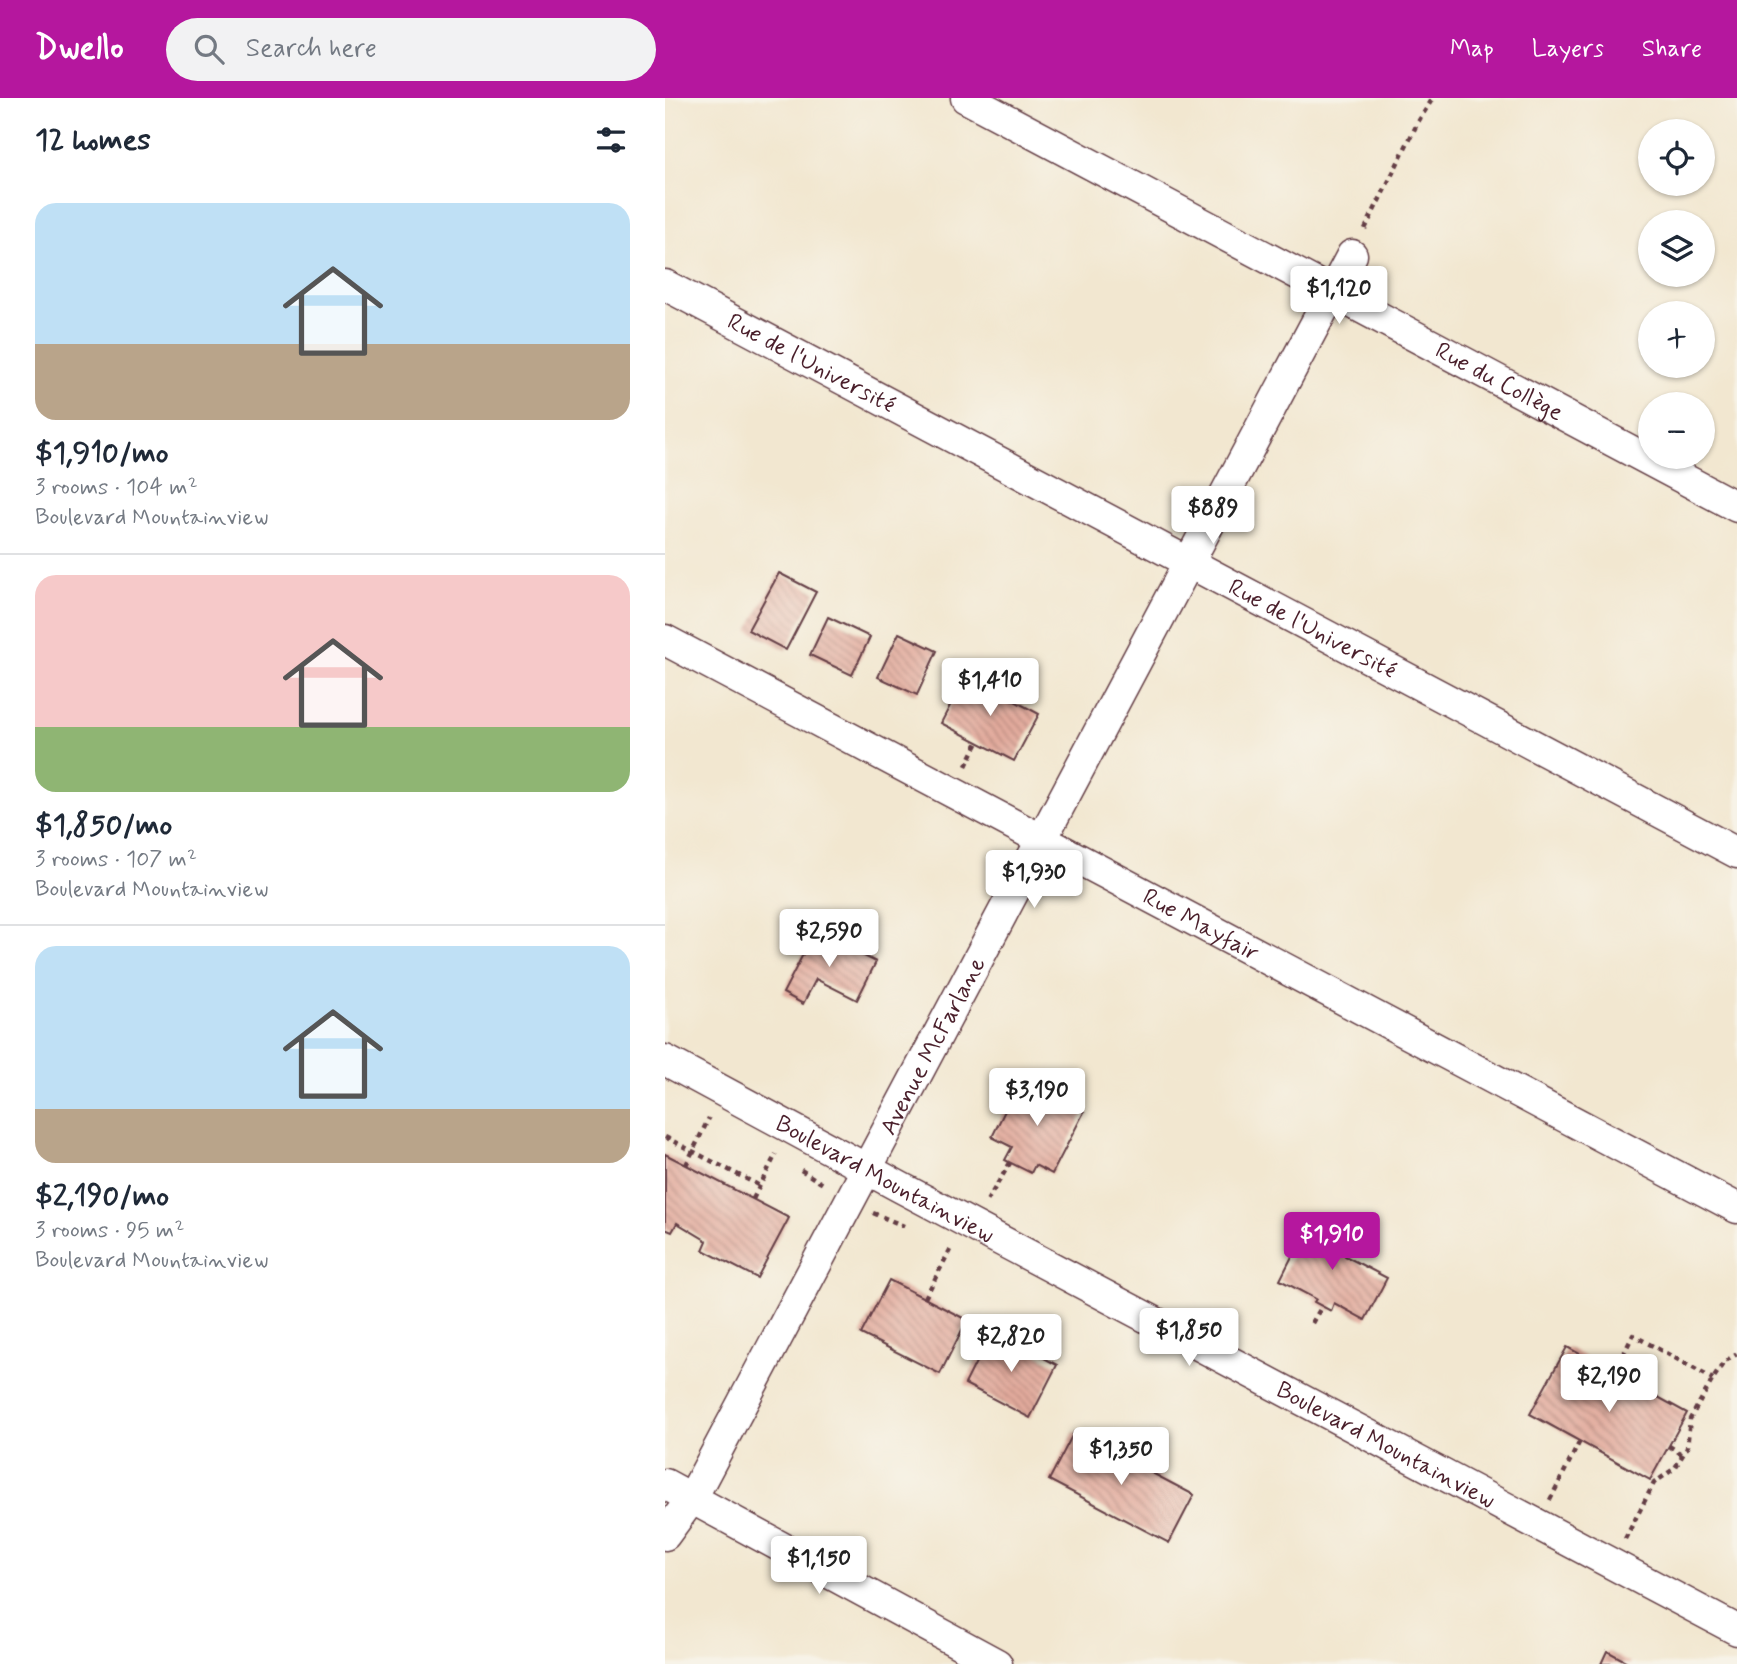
<!DOCTYPE html>
<html lang="en">
<head>
<meta charset="utf-8">
<style>
	:root { --surface:#fff; --page:#f2f2f3; --text:#1f2937; --muted:#747a83; --line:#e0e1e3; --accent:#b5179e }
	body { margin:0; font-family:Mynerve,sans-serif; background:var(--page); color:var(--text); height:100vh; display:flex; flex-direction:column; font-size:26px; white-space:nowrap }
	* { box-sizing:border-box; margin:0 }
	p { font-size:23px; color:var(--muted) }
	.icon { flex:none; width:38px; height:38px; fill:none; stroke:currentColor; stroke-width:2; stroke-linecap:round; stroke-linejoin:round }
	.map { position:relative; flex:1; overflow:hidden }
	.drawer { display:flex; flex-direction:column; background:var(--surface); width:665px }
	.drawer>* { flex:none }
	.controls { position:absolute; left:973px; top:21px; display:grid; gap:14px }
	.controls a { display:grid; place-items:center; width:77px; height:77px; border-radius:50%; background:var(--surface); box-shadow:0 2px 5px #0004; font-size:35px }
	.price { position:absolute; translate:-50% -60px; padding:0 16px; border-radius:7px; background:#fff; color:#222; font-size:23px; line-height:46px; filter:drop-shadow(0 2px 4px #0008) }
	.price::after { content:''; position:absolute; left:50%; top:42px; width:21px; height:16px; margin-left:-10px; background:inherit; clip-path:polygon(0 0,100% 0,50% 100%) }
	.price.selected { background:var(--accent); color:#fff }
	ul { padding:0; list-style:none }
	li { display:grid; align-content:center; gap:14px; height:371px; padding:0 35px }
	li+li { border-top:2px solid var(--line) }
	li span { display:grid; place-items:center; height:217px; border-radius:21px; color:#555 }
	li>.icon { margin-inline-start:auto }
	span .icon { width:126px; height:126px; fill:#fffc; stroke-width:1 }
	li b { font-size:30px }
	h2 { display:flex; justify-content:space-between; align-items:center; height:84px; padding:0 35px; font-size:30px }
	header { display:flex; align-items:center; gap:42px; box-sizing:border-box; height:98px; padding:0 35px; background:var(--accent); color:#fff }
	header strong { font-size:33px }
	nav { display:flex; gap:38px; margin-inline-start:auto; font-size:24px }
	.search { width:490px; height:63px; background:var(--page); display:flex; align-items:center; gap:18px; box-sizing:border-box; padding:0 24px; border-radius:38px; color:var(--muted); font-size:26px }
	main { display:flex; flex:1; min-height:0 }
	.map>svg:first-child { display:block }
	.building { fill:url(#building-back-hatch) }
	.lines { fill:none; stroke-linecap:round; stroke-linejoin:round }
	.minor-casing { stroke:#633d44; stroke-width:33 }
	.path { stroke:#633d44; stroke-width:4.5; stroke-dasharray:5 5; stroke-linecap:butt }
	.minor { stroke:#fff; stroke-width:30 }
	.labels { text-anchor:middle; stroke-width:5; stroke-linejoin:round; paint-order:stroke }
	.street-label { font-size:24px; fill:#4a1f2b; stroke:#f7f3e8 }
</style>
</head>
<body>
<header>
<strong>Dwello</strong>
<div class="search"><svg class="icon" aria-label="search" viewBox="0 0 24 24"><circle cx="10" cy="10" r="6"/><path d="M15 15l6 6"/></svg>Search here</div>
<nav><a>Map</a><a>Layers</a><a>Share</a></nav>
</header>
<main>
<section class="drawer">
<h2>12 homes<svg class="icon" aria-label="filters" viewBox="0 0 24 24"><path d="M4 7h16M4 17h16"/><circle cx="9" cy="7" r="2"/><circle cx="15" cy="17" r="2"/></svg></h2>
<ul>
<li><span style="background:linear-gradient(#bfe0f5 65%,#b9a48a 0)"><svg class="icon" aria-label="home" viewBox="0 0 24 24"><path d="M3 11l9-7 9 7M6 9v11h12V9"/></svg></span><div><b>$1,910/mo</b><p>3 rooms · 104 m²</p><p>Boulevard Mountainview</p></div></li>
<li><span style="background:linear-gradient(#f6c9c9 70%,#8fb573 0)"><svg class="icon" aria-label="home" viewBox="0 0 24 24"><path d="M3 11l9-7 9 7M6 9v11h12V9"/></svg></span><div><b>$1,850/mo</b><p>3 rooms · 107 m²</p><p>Boulevard Mountainview</p></div></li>
<li><span style="background:linear-gradient(#bfe0f5 75%,#b9a48a 0)"><svg class="icon" aria-label="home" viewBox="0 0 24 24"><path d="M3 11l9-7 9 7M6 9v11h12V9"/></svg></span><div><b>$2,190/mo</b><p>3 rooms · 95 m²</p><p>Boulevard Mountainview</p></div></li>
</ul>
</section>
<div class="map">
<svg width="1072" height="1566" viewBox="0 0 1072 1566">
	<defs>
		<pattern id="building-back-hatch" width="6" height="6" patternUnits="userSpaceOnUse" patternTransform="scale(1.75)"><rect width="6" height="6" fill="#e2aa9c"/><path d="M-1 5l2 2M0 0l6 6M5-1l2 2" fill="none" stroke="#b98a7f"/></pattern>
	</defs>
	<rect width="100%" height="100%" fill="#f7f3e8"/>
	<filter id="ink" filterUnits="userSpaceOnUse"><feTurbulence type="fractalNoise" baseFrequency=".0143" numOctaves="2"/><feDisplacementMap in="SourceGraphic" scale="14" xChannelSelector="R" yChannelSelector="G"/><feConvolveMatrix kernelMatrix="1 2 1 2 8 2 1 2 1" color-interpolation-filters="sRGB"/></filter>
	<filter id="wash" filterUnits="userSpaceOnUse"><feTurbulence type="fractalNoise" baseFrequency=".00686" numOctaves="4" result="noise"/><feDisplacementMap in="SourceGraphic" scale="28" xChannelSelector="R" yChannelSelector="G"/><feGaussianBlur stdDeviation="1.57" result="paint"/><feColorMatrix in="noise" values="0 0 0 0 0 0 0 0 0 0 0 0 0 0 0 0 0 1.4 0 .05"/><feComposite in="paint" operator="in"/></filter>
	<g filter="url(#wash)">
		<rect width="100%" height="100%" fill="#f2e7d0"/>
		<g id="blocks">
			<!-- building -->
			<g class="building">
				<polygon points="114,475 151,494 121,552 83,532"/>
				<polygon points="163,519 205,539 187,577 145,557"/>
				<polygon points="234,535 272,553 252,597 213,579"/>
				<polygon points="301,577 374,616 349,663 276,625"/>
				<polygon points="150,833 211,864 192,902 151,881 138,906 118,895"/>
				<polygon points="355,982 419,1014 387,1076 370,1067 366,1075 340,1062 347,1049 327,1039"/>
				<polygon points="0,1056 124,1120 92,1180 38,1152 42,1143 12,1125 7,1134 0,1131"/>
				<polygon points="646,1121 688,1143 680,1158 722,1180 700,1222 669,1205 666,1213 649,1204 651,1201 615,1182"/>
				<polygon points="224,1182 302,1222 275,1276 196,1236"/>
				<polygon points="327,1232 392,1267 365,1320 300,1286"/>
				<polygon points="902,1249 1022,1315 985,1382 865,1316"/>
				<polygon points="409,1334 529,1397 504,1445 384,1382"/>
				<polygon points="942,1553 966,1566 936,1566"/>
			</g>
		</g>
	</g>
	<g filter="url(#ink)">
		<use href="#blocks" fill-opacity="0" stroke="#633d44" stroke-width="2"/>
		<g class="lines">
			<!-- minor casing -->
			<g class="minor-casing">
				<g id="minor">
					<path id="s1" d="M301,0L1072,409"/>
					<path id="s2" d="M0,187L1072,755"/>
					<path id="s3" d="M0,542L1072,1110"/>
					<path id="s4" d="M0,962L235,1089L1072,1532"/>
					<polyline points="0,1386 332,1566"/>
					<path id="s5" d="M0,1437L27,1400L687,157"/>
				</g>
			</g>
			<!-- path -->
			<g class="path">
				<polyline points="700,131 753,24 768,0"/>
				<polyline points="301,668 313,644"/>
				<polyline points="0,1039 95,1088"/>
				<polyline points="21,1067 44,1020"/>
				<polyline points="136,1072 161,1088"/>
				<polyline points="88,1101 111,1056"/>
				<polyline points="322,1103 345,1065"/>
				<polyline points="208,1115 239,1128"/>
				<polyline points="260,1200 285,1152"/>
				<polyline points="647,1225 657,1208"/>
				<polyline points="949,1275 968,1237 1048,1281"/>
				<polyline points="1004,1348 1018,1357"/>
				<polyline points="885,1402 915,1343"/>
				<polyline points="960,1441 989,1385 1010,1370 1022,1350 1025,1321 1048,1281 1059,1264 1072,1256"/>
			</g>
			<!-- minor -->
			<use href="#minor" class="minor"/>
		</g>
	</g>
	<g class="labels">
		<!-- street labels -->
		<g class="street-label">
			<text dy="8" stroke="none"><textPath href="#s2" startOffset="166">Rue de l'Université</textPath></text>
			<text dy="8" stroke="none"><textPath href="#s1" startOffset="604">Rue du Collège</textPath></text>
			<text dy="8" stroke="none"><textPath href="#s2" startOffset="733">Rue de l'Université</textPath></text>
			<text dy="8" stroke="none"><textPath href="#s3" startOffset="607">Rue Mayfair</textPath></text>
			<text dy="8" stroke="none"><textPath href="#s5" startOffset="558">Avenue McFarlane</textPath></text>
			<text dy="8" stroke="none"><textPath href="#s4" startOffset="250">Boulevard Mountainview</textPath></text>
			<text dy="8" stroke="none"><textPath href="#s4" startOffset="817">Boulevard Mountainview</textPath></text>
		</g>
	</g>
</svg>
<div class="controls">
<a><svg class="icon" aria-label="locate" viewBox="0 0 24 24"><circle cx="12" cy="12" r="6"/><path d="M12 2v4M12 18v4M2 12h4M18 12h4"/></svg></a>
<a><svg class="icon" aria-label="layers" viewBox="0 0 24 24"><path d="M12 4l9 5-9 5-9-5zM3 14l9 5 9-5"/></svg></a>
<a>+</a>
<a>−</a>
</div>
<b class="price" style="left:674px;top:228px">$1,120</b>
<b class="price" style="left:548px;top:448px">$889</b>
<b class="price" style="left:325px;top:620px">$1,410</b>
<b class="price" style="left:369px;top:812px">$1,930</b>
<b class="price" style="left:164px;top:871px">$2,590</b>
<b class="price" style="left:372px;top:1030px">$3,190</b>
<b class="price selected" style="left:667px;top:1174px">$1,910</b>
<b class="price" style="left:524px;top:1270px">$1,850</b>
<b class="price" style="left:346px;top:1276px">$2,820</b>
<b class="price" style="left:944px;top:1316px">$2,190</b>
<b class="price" style="left:456px;top:1389px">$1,350</b>
<b class="price" style="left:154px;top:1498px">$1,150</b>
</div>
</main>
</body>
</html>
